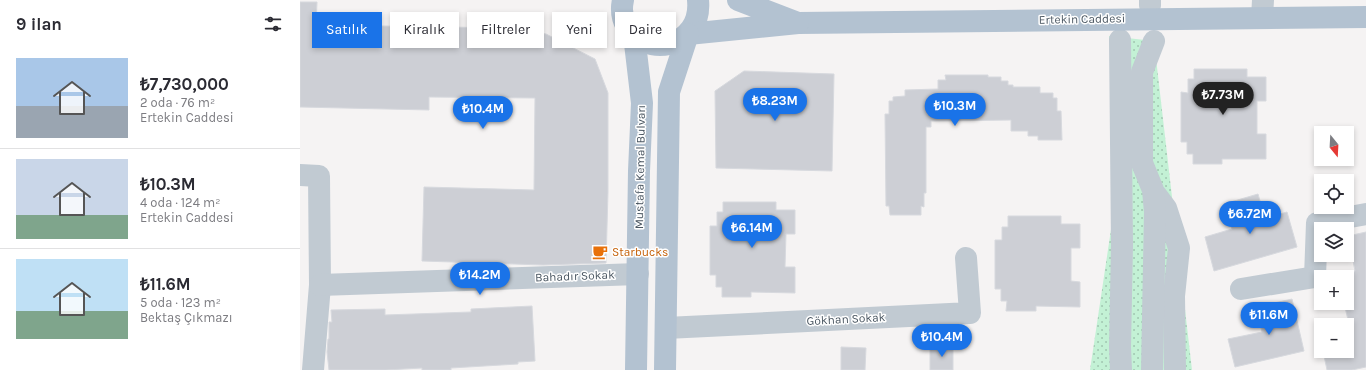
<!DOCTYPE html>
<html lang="tr">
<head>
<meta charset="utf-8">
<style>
	:root { --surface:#fff; --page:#f2f2f3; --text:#2b2b33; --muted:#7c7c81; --line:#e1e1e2; --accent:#1a73e8 }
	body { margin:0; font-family:Karla,sans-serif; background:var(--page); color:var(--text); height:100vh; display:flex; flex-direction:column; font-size:15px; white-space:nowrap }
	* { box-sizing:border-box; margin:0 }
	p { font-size:13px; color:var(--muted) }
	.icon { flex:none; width:22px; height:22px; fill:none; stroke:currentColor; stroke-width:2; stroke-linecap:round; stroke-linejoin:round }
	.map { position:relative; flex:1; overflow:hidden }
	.details { display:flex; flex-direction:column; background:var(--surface); width:300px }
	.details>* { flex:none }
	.top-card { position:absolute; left:12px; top:12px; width:380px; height:36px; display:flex; gap:8px }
	.needle { width:26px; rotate:162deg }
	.tools { position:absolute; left:1014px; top:126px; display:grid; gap:8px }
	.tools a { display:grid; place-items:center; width:40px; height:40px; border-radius:0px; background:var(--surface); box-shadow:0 2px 6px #0003; font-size:20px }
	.price { position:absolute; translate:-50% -34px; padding:0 9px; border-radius:14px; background:var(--accent); color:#fff; font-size:13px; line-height:26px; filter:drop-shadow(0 1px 2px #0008) }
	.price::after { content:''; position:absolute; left:50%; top:24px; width:12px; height:9px; margin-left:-6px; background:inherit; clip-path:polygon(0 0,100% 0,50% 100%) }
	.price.on { background:#222; color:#fff }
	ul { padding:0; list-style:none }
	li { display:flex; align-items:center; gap:12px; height:100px; padding:0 16px }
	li+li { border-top:1px solid var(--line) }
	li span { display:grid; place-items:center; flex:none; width:112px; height:80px; border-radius:0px; color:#555 }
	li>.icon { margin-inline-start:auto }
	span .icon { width:48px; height:48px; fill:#fffc; stroke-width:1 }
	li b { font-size:17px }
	h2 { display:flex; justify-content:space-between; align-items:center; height:48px; padding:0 16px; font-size:17px }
	.chip { padding:0 14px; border-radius:0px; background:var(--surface); box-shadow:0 2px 6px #0003; font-size:14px; line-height:36px }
	.chip.on { background:var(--accent); color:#fff }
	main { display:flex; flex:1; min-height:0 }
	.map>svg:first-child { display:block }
	.park { fill:url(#park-dots) }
	.building { fill:#cdcfd5; stroke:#d7d9de }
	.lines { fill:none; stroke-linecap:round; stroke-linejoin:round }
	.minor { stroke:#c1cad2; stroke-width:22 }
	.major { stroke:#b3c2d1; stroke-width:22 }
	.labels { text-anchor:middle; stroke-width:3; stroke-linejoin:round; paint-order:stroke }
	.street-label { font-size:12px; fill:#4a5661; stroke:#fff }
	.food-label { font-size:12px; fill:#c56008; stroke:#fff; text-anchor:start }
</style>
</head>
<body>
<main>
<section class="details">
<h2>9 ilan<svg class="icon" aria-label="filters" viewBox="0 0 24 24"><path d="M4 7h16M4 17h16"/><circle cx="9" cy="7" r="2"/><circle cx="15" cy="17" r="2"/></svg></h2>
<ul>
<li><span style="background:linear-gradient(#a9c7e8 60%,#9aa5b1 0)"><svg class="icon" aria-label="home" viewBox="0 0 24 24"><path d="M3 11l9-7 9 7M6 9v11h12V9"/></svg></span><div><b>₺7,730,000</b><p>2 oda · 76 m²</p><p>Ertekin Caddesi</p></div></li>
<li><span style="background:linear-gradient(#c9d6e8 70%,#7fa58c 0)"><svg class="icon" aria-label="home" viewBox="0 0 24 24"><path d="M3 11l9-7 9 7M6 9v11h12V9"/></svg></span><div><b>₺10.3M</b><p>4 oda · 124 m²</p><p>Ertekin Caddesi</p></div></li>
<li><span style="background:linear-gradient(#bfe0f5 65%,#7fa58c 0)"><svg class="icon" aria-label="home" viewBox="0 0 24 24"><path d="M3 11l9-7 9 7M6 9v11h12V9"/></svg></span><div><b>₺11.6M</b><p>5 oda · 123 m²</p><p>Bektaş Çıkmazı</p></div></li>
</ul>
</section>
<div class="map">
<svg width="1066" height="370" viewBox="0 0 1066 370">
	<defs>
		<pattern id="park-dots" width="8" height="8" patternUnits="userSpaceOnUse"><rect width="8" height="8" fill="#c3f1d5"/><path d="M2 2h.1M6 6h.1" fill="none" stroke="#a0c6b0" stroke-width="1.8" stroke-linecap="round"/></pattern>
	</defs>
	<rect width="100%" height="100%" fill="#f5f3f3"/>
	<!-- park -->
	<polygon class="park" points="809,36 854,41 892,370 790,370 819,176"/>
	<!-- building -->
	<g class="building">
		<polygon points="0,2 17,2 16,25 208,28 246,34 295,59 308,93 308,192 306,263 243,265 122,261 124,187 234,190 235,98 129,97 129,110 0,107"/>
		<polygon points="894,69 947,69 947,77 966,77 966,101 957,101 957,134 966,134 966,159 922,159 922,164 893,164 893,154 887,154 887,142 881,142 881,92 888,93 888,79 894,79"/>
		<polygon points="444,71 534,74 532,171 416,168 415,91"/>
		<polygon points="645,75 688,75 688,77 701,77 701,81 708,81 708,85 713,85 713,87 740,87 740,93 753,93 753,98 757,98 757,111 761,111 762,140 738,140 738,136 728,136 728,131 711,131 711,120 631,121 631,127 626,127 626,193 624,193 624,207 621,206 621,215 590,215 589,206 586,206 585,114 589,114 589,101 593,101 593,97 605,96 605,90 638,89 638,80 646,80"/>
		<polygon points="958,194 965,218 987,212 997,247 914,271 905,237 932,229 924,204"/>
		<polygon points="423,202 476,202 476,210 495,210 495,234 486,234 485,267 495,267 495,293 451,292 451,297 422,297 422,287 416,287 416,275 410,275 410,226 417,226 417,212 423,212"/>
		<polygon points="708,216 761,216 761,224 780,224 780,248 771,248 771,281 780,282 780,307 736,306 736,311 706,311 707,301 701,301 701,289 695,289 695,240 702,240 702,227 708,227"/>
		<polygon points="1066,232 1066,367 1052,370 1027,370 1023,351 1047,351 1047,342 1053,341 1044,303 1047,303 1047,277 1039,277 1038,275 1055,271 1048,236"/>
		<polygon points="992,299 1004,351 935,367 928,339 962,332 956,307"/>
		<polygon points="232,306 235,361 218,362 218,364 151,368 151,370 122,370 122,368 86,370 29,370 27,352 28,339 29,339 29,322 32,322 31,310 85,309 85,315 171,312 171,309"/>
		<rect x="630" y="346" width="23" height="24"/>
		<polygon points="541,347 566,348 565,370 541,370"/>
	</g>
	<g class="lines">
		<!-- minor -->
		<g class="minor">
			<polyline points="850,0 850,5"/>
			<polyline points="962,18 963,0"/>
			<polyline points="820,40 822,245 820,347 821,370"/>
			<polyline points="0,175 19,176 20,285 13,370"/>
			<polyline points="857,196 866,208 879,248 874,296 875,370"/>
			<polyline points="20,285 338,274"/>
			<polyline points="941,289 1015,277 1017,223 1066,214"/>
			<polyline points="366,328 670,313 666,258"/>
			<polyline points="852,370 855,212 853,190 842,163 842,72 854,41"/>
		</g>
		<!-- major -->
		<g class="major">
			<path d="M323,0C314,40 367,62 391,29C397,21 399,10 398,0"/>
			<polyline points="498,23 1066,17"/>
			<polyline points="388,34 498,23 438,0"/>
			<polyline points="334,35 342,103 339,171 336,370"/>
			<polyline points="365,370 369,92 388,34"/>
		</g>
	</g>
	<!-- icons -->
	<defs>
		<g id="cafe-bare" transform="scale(1.2)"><path d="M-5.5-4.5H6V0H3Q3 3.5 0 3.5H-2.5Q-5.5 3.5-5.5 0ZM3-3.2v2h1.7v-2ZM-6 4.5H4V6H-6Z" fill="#e8710a" stroke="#fff" stroke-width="2.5" paint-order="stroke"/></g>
	</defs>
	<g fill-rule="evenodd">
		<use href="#cafe-bare" x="300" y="252"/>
	</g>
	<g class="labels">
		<!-- street labels -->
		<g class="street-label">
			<text transform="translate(782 19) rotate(-1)" y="4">Ertekin Caddesi</text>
			<text transform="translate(340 167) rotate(-89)" y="4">Mustafa Kemal Bulvarı</text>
			<text transform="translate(275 276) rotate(-2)" y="4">Bahadır Sokak</text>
			<text transform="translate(546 319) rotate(-3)" y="4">Gökhan Sokak</text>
		</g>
		<!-- food labels -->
		<g class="food-label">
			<text x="312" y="256">Starbucks</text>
		</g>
	</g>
</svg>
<div class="tools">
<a><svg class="needle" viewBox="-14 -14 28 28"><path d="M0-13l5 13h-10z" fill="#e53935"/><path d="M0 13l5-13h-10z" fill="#7c7c81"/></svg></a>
<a><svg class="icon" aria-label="locate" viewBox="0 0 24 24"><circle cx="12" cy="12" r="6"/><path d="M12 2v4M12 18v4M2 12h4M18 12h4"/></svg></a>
<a><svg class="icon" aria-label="layers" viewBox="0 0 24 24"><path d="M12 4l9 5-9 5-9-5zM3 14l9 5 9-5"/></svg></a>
<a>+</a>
<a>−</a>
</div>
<b class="price on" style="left:923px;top:116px">₺7.73M</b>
<b class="price" style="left:475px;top:122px">₺8.23M</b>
<b class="price" style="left:655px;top:127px">₺10.3M</b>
<b class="price" style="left:183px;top:130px">₺10.4M</b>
<b class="price" style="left:950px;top:235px">₺6.72M</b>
<b class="price" style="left:452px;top:249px">₺6.14M</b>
<b class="price" style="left:180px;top:296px">₺14.2M</b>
<b class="price" style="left:969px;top:336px">₺11.6M</b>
<b class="price" style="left:642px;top:358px">₺10.4M</b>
<div class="top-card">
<a class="chip on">Satılık</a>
<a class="chip">Kiralık</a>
<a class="chip">Filtreler</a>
<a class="chip">Yeni</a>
<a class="chip">Daire</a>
</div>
</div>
</main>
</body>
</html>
